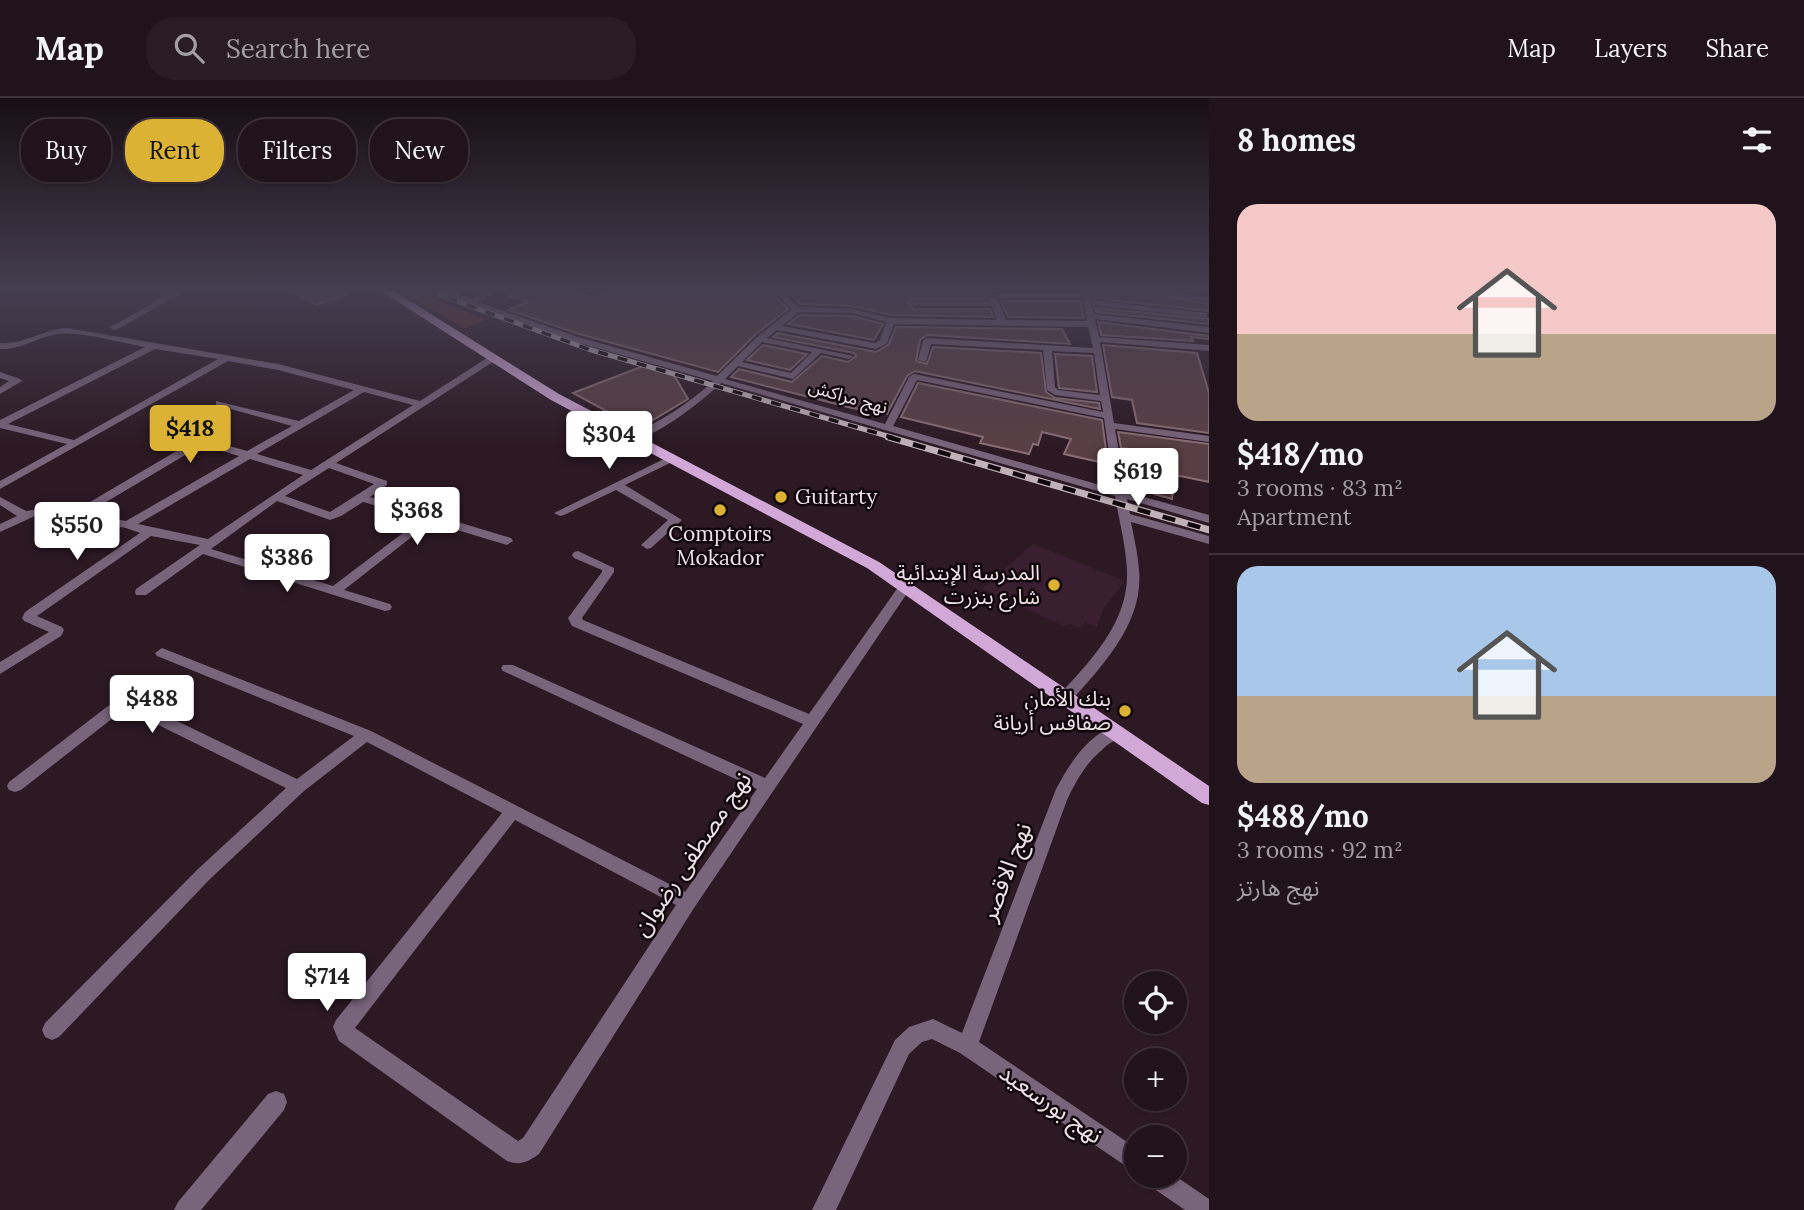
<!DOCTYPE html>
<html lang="en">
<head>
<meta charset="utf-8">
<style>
	:root { --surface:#21131b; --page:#291c24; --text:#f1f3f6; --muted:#a29ea3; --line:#3e323a; --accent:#dbb233 }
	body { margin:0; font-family:Lora,"Noto Sans Arabic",serif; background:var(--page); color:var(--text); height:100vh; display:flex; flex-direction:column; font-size:26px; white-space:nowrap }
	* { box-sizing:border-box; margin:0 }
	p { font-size:23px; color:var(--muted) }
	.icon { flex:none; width:38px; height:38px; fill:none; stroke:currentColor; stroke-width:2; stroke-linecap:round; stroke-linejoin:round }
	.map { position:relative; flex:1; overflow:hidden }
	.details { display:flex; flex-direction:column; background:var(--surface); width:595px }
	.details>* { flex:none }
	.top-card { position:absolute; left:21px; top:21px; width:665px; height:63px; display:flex; gap:14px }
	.tools { position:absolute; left:1124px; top:873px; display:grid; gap:14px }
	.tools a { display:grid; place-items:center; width:63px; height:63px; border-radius:50%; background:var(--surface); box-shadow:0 2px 5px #0004,0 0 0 2px var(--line); font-size:35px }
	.price { position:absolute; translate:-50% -60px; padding:0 16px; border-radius:7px; background:#fff; color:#222; font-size:23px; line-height:46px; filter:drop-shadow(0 2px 4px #0008) }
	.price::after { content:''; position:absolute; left:50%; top:42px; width:21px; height:16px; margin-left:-10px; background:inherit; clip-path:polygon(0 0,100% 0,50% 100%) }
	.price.current { background:var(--accent); color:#111 }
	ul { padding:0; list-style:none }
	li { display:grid; align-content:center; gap:14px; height:371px; padding:0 28px }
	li+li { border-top:2px solid var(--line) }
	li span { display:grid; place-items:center; height:217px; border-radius:21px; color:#555 }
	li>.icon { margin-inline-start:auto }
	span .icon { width:126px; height:126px; fill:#fffc; stroke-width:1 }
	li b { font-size:30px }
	h2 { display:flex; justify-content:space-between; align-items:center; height:84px; padding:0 28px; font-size:30px }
	.pill { padding:0 24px; border-radius:28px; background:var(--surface); box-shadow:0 2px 5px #0004,0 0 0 2px var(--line); font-size:24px; line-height:63px }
	.pill.current { background:var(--accent); color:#111 }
	header { display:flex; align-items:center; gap:42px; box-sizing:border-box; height:98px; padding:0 35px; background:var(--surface); border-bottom:2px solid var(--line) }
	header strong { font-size:33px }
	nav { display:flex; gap:38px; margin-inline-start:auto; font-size:24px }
	.search { width:490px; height:63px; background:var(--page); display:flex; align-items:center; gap:18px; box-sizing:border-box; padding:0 24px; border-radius:28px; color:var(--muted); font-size:26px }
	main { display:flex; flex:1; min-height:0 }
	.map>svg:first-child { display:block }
	.built { fill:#391f2f }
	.green { fill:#662c28 }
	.building { fill:#593f45; stroke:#896d73; stroke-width:2 }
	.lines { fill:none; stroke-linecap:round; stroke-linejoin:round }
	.street { fill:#78647b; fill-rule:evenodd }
	.primary { fill:#d2a8d8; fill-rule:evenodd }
	.rail-far1-casing { stroke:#c1b2ba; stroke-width:5 }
	.rail-casing { stroke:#c1b2ba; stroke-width:7 }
	.rail-far1 { stroke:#0f070b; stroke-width:3.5; stroke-dasharray:10; stroke-linecap:butt }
	.rail { stroke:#0f070b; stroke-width:4.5; stroke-dasharray:13; stroke-linecap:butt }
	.poi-dot { fill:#dbb233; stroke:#0f070b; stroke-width:2.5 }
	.labels { text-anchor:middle; stroke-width:5; stroke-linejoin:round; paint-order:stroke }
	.far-street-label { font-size:18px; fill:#eee0e7; stroke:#0f070b }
	.poi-label { font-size:21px; fill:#eee0e7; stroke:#0f070b; text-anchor:end }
	.near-street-label { font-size:24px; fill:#eee0e7; stroke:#0f070b }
</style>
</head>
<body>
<header>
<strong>Map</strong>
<div class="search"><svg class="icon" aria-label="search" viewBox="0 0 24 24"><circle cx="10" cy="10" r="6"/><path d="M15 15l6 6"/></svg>Search here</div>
<nav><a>Map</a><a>Layers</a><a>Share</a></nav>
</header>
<main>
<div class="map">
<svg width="1209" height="1112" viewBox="0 0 1209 1112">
	<rect width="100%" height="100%" fill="#2c1924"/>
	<!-- built -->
	<polygon class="built" points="1033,446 1125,483 1103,512 1097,529 1085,524 1080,530 1070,526 1064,528 982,491"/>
	<!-- green -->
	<polygon class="green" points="400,193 416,193 487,222 464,230"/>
	<!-- building -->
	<g class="building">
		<polygon points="291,193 349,193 349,196 316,207"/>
		<polygon points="510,193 571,193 595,200 608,193 770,193 788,211 755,237 718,274 579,236 509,212 529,203 509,198"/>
		<polygon points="786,193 995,193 986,201 914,201 908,205 914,211 990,211 993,219 891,217 852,208 800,206"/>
		<polygon points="1092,193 1134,193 1209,206 1209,213 1093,200"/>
		<polygon points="1001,203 1081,203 1084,220 1008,219"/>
		<polygon points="1095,210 1209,221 1209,226 1096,214"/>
		<polygon points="800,217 852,218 883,226 874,242 788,226"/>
		<polygon points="1098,224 1209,238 1209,241 1191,239 1193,243 1101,237"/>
		<polygon points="896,229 1062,231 1070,246 927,237 920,242 916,263 927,266 933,249 1041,255 1046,294 1055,300 1099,305 1100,311 915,273 907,278 887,316 852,310 731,279 739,271 792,284 822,258 848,264 856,258 854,255 773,239 778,235 876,254 889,246"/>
		<polygon points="763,247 807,256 790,272 747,262"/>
		<polygon points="1103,247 1197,255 1209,295 1209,335 1137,325 1132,302 1112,299"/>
		<polygon points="1055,256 1092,258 1097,294 1059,290"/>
		<polygon points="646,267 676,275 674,277 688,301 643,328 630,326 573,295"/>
		<polygon points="918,285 1102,322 1107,359 1104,365 1064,356 1071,341 1042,334 1038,347 1033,346 1029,356 980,345 983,339 901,319"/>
		<polygon points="1118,334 1209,346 1209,384 1175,377 1172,401 1154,396 1155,391 1138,387 1138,352 1121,350"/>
	</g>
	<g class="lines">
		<!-- street -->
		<g class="street">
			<polygon points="174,193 185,193 116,232 109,230"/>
			<path d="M436,193H449L471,201L488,193H499L478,204L578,239L717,278L757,239L792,211L772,193H781L799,209L852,211L891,220L997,222L992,208H914L910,206L914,204H990L988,200L995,196H1082L1081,193H1089L1091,202L1207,215V219H1204L1092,207L1094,216L1209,229V235L1095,221L1099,239L1209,247V253L1100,244L1114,325L1209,338V344L1115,331L1126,394L1209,417V425L1127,401L1130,416L1209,438V446L1131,424C1134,440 1138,456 1139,472C1144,524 1103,567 1071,603H1061L1059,599L1061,595C1092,561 1129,523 1127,473C1126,448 1119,422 1115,398L721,285C705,301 651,344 629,342V338C659,324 689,306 713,283L572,243L466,207ZM997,200H1083L1087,223L1006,222ZM799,214L852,215L886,224L880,242L875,245L782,228ZM894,226L1088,229L1093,250L927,240L923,243L918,262L926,264L931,246L1043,252L1047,292L1055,297L1101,303L1103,314L914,276L909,279L885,326L725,281L738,268L793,281L821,255L849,261L853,258L767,240L777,232L876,251L887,245ZM762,244L812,254L791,275L742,264ZM1052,253L1094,255L1100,297L1058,292L1055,289ZM917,282L1104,320L1114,391L893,328Z"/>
			<polygon points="1136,193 1162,193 1209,200 1209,204"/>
			<path d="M67,230L278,266L420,303L490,258H496V262L336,365L387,383V387L370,399L394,406L413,394H421V398L395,413L363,404L341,418L330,422L277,403L211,451L333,488L420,422L438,418L511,440L513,443L507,447L437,426L427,427L344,492L390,506L392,509L390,512L385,513L203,456L146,497H136L135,494L136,491L200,447L151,438L37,518L62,529L64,532L61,538L0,576V564L49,534L24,523L22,520L25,514L140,435L126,430L47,416L35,418L0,434V426L17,418L0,407V399L26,413L47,410L73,414L197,341H205L247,353L292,328L216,307V303L299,323L354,292L278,272L228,263L0,391V383L67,346L0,330V322L145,249C122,245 79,233 58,236C37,239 22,252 0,251V245C24,247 43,231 67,230ZM155,251L218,261L74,342L8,326ZM364,294L413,307L311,372L257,356ZM202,347L239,358L126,423L86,416ZM250,361L303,377L208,441L138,426ZM329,370L374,386L330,414L285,398Z"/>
			<polygon points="0,274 20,281 22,283 0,296 0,289 9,283 0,280"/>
			<polygon points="672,357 677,360 676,362 625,387 682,422 651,450 647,451 641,447 668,422 616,392 564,417 560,418 554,415"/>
			<path d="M578,453L614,470V474L582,520L583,522L809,616L901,485H911L912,488L694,810L539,1056C528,1064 520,1068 507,1063L339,943L333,929L336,922L502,715L367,644L304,693L210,781L59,939L52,942L45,939L42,932L45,925L198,771L286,690L134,615L125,613L118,616L21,692L15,694L9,692L7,688L9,684L108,608L124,603L142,606L297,681L354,638L157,558L155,555L162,550L371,633L685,794L757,691L503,573L501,570L503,567H513L765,680L803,626L572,528L568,520L602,474V472L574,460L572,457L574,454ZM515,722L676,807L523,1040L518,1043L355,930Z"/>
			<path d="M1115,628L1120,630L1123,634C1118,642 1108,645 1102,652C1086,665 1076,683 1067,702L979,944L1136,1050V1075L960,955L932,941L922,944L909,956L836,1112H812L895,942L909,929L933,921L962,935L1056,691C1069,667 1087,637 1115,628Z"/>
			<polygon points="276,993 284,996 287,1004 284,1012 201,1112 174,1112 178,1104 268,996"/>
			<polygon points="1174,1077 1209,1101 1209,1112 1185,1112 1147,1086 1144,1078"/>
		</g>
		<!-- primary -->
		<polygon class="primary" points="381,193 394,193 559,296 879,464 1209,688 1209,707 1202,705 867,470 551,302"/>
		<!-- rail-far1 casing -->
		<g class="rail-far1-casing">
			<polyline id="rail-far1" points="429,193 588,251 894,340"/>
		</g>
		<!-- rail casing -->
		<g class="rail-casing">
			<polyline id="rail" points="888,339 1209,432"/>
		</g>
		<!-- rail-far1 -->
		<use href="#rail-far1" class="rail-far1"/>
		<!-- rail -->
		<use href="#rail" class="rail"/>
	</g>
	<!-- sky -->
	<linearGradient id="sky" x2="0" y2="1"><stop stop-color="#180e14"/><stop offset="0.55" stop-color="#453e50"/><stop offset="1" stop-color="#453e50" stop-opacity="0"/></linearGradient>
	<rect width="1209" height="349" fill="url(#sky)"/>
	<!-- markers -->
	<g class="poi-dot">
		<circle cx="781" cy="399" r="7"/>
		<circle cx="720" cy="412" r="7"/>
		<circle cx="1054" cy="487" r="7"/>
		<circle cx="1125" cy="613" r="7"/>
	</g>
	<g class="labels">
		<!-- far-street labels -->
		<g class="far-street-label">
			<text transform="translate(848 299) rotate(16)" y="6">نهج مراكش</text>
		</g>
		<!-- poi labels -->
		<g class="poi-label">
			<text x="795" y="406" text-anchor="start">Guitarty</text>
			<text x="720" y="443" text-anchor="middle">Comptoirs<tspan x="720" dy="24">Mokador</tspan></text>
			<text x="1040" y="482">المدرسة الإبتدائية<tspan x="1040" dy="24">شارع بنزرت</tspan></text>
			<text x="1111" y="608">بنك الأمان<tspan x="1111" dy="24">صفاقس أريانة</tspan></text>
		</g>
		<!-- near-street labels -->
		<g class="near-street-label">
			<text transform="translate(692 756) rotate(-56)" y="8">نهج مصطفى رضوان</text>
			<text transform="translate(1006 774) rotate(-69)" y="8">نهج الاقصر</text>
			<text transform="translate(1051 1006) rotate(35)" y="8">نهج بورسعيد</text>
		</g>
	</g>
</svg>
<div class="tools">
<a><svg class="icon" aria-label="locate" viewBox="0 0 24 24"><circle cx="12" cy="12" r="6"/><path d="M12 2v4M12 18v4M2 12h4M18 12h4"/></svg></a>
<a>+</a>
<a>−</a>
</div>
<b class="price current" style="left:190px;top:367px">$418</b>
<b class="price" style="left:609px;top:373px">$304</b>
<b class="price" style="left:1138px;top:410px">$619</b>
<b class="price" style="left:417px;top:449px">$368</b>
<b class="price" style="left:77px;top:464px">$550</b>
<b class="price" style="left:287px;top:496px">$386</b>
<b class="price" style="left:152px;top:637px">$488</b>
<b class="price" style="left:327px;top:915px">$714</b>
<div class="top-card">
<a class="pill">Buy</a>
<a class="pill current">Rent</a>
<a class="pill">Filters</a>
<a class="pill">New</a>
</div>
</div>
<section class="details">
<h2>8 homes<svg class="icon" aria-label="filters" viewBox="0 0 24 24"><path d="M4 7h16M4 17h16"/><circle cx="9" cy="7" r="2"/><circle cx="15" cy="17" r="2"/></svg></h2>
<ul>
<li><span style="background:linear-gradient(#f6c9c9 60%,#b9a48a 0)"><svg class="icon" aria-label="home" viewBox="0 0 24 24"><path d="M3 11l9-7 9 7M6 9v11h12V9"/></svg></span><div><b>$418/mo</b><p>3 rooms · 83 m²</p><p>Apartment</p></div></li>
<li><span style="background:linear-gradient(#a9c7e8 60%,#b9a48a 0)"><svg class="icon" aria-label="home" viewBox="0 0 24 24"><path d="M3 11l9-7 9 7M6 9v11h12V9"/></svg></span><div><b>$488/mo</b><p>3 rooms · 92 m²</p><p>نهج هارتز</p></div></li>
</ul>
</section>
</main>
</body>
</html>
